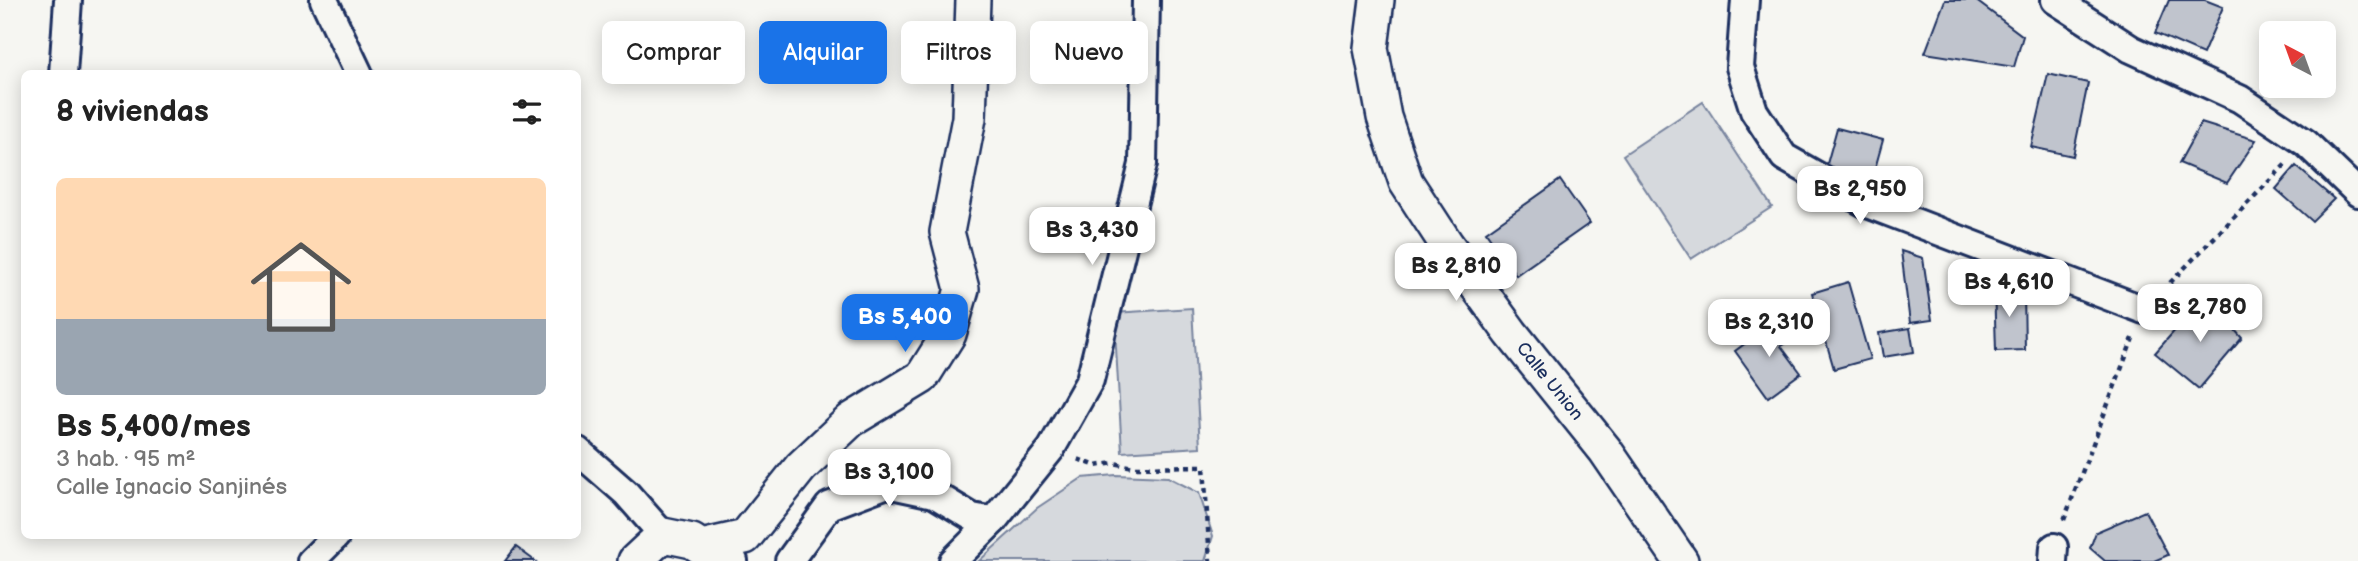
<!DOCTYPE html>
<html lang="es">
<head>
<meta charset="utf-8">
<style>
	:root { --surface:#fff; --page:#f6f6f6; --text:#222; --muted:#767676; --line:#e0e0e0; --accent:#1a73e8 }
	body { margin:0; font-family:"Balsamiq Sans",sans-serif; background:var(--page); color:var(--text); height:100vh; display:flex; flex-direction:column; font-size:26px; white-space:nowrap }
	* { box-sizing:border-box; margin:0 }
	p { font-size:23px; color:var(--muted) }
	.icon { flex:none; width:38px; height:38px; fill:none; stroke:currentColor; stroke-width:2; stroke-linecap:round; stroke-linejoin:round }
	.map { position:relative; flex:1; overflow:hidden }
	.details { position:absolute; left:21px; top:70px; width:560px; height:469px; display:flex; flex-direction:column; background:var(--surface); border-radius:10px; box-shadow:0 4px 18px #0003 }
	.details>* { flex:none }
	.hud { position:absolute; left:602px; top:21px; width:665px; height:63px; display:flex; gap:14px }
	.needle { width:46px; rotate:319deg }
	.controls { position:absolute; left:2259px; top:21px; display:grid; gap:14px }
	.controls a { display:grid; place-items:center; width:77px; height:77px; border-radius:10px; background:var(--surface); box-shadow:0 4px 18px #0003; font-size:35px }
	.price { position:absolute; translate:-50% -60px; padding:0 16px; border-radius:14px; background:#fff; color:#222; font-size:23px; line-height:46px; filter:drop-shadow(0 2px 4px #0008) }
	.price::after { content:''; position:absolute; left:50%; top:42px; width:21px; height:16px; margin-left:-10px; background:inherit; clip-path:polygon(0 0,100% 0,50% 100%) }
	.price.selected { background:var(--accent); color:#fff }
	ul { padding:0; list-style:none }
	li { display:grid; align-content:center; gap:14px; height:371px; padding:0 35px }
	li+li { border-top:2px solid var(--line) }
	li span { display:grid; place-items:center; height:217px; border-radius:10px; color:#555 }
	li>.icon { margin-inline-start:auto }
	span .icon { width:126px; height:126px; fill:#fffc; stroke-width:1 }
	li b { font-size:30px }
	h2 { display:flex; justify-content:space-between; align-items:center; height:84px; padding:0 35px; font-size:30px }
	.tag { padding:0 24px; border-radius:10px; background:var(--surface); box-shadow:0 4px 18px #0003; font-size:24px; line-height:63px }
	.tag.selected { background:var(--accent); color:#fff }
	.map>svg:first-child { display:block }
	.green { fill:#d6d9dd; stroke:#78849e; stroke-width:2 }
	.building { fill:#c0c4cd; stroke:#1b2f5e; stroke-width:2 }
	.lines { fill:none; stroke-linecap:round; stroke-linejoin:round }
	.minor-casing { stroke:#1b2f5e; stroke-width:32 }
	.tertiary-casing { stroke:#1b2f5e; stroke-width:38 }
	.path { stroke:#1b2f5e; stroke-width:4.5; stroke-dasharray:5 5; stroke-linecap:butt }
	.minor { stroke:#f6f6f2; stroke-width:26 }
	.tertiary { stroke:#f6f6f2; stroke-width:33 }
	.labels { text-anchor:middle; stroke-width:5; stroke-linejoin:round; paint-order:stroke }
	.street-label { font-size:18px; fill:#1b2f5e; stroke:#f6f6f2 }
</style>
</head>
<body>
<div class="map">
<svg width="2358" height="561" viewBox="0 0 2358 561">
	<rect width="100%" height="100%" fill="#f6f6f2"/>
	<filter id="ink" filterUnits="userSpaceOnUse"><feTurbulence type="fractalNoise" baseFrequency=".0143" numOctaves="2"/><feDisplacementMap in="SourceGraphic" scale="14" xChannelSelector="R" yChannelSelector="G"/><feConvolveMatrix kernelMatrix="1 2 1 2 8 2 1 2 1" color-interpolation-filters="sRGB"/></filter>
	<g filter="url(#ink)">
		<!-- green -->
		<g class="green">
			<polygon points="1703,102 1772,207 1691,259 1623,155"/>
			<polygon points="1192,308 1200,447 1122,452 1114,313"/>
			<polygon points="1116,475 1168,477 1199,493 1213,536 1205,561 979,561 1037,508 1082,478"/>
		</g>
		<!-- building -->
		<g class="building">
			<polygon points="1945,0 1975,0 2023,36 2014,67 1925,53"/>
			<polygon points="2169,0 2205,0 2223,7 2203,54 2155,33"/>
			<polygon points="2048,74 2088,83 2073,156 2031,147"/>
			<polygon points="2201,123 2256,140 2227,183 2179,163"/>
			<polygon points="1837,128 1883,140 1871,183 1825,171"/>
			<polygon points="2296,166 2334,199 2312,221 2276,189"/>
			<polygon points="1560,180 1590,223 1516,275 1486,232"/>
			<polygon points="1901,251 1923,258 1932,320 1910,323"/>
			<polygon points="1848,282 1870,359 1834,369 1812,293"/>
			<polygon points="1994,285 2024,292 2025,350 1996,351"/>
			<polygon points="2205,296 2242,338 2199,389 2155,353"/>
			<polygon points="1777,320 1791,339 1781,346 1801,373 1768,397 1735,351"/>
			<polygon points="1910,328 1914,352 1883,357 1879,333"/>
			<polygon points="2145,511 2168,555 2154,561 2105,561 2090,548 2096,532"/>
			<polygon points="516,547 535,561 505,561"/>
		</g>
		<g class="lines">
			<!-- minor casing -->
			<g class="minor-casing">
				<g id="minor">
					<polyline points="324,0 359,74"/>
					<polyline points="1745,0 1740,67 1754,111 1784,157 1865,203 2144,310"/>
					<polyline points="2055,0 2131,49 2240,99 2306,143 2358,193"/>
					<polyline points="63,74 68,0"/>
					<polyline points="578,451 626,493 663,535"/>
					<polyline points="701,547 734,561"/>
					<polyline points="311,561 336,536"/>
					<polyline points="789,561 829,506 887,484 934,494 972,517 993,521"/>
					<polyline points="953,561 993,521 1051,449 1090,380 1143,164 1146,0"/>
					<polyline points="2053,561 2054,547"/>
				</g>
			</g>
			<!-- tertiary casing -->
			<g class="tertiary-casing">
				<g id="tertiary">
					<polyline points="1377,0 1371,48 1384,117 1406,182 1447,245 1511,333 1605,450 1681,561"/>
					<polyline points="635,561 663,535 692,541 701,547 745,537 801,467 851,420 922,377 949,334 962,289 947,232 969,118 973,0"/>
				</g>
			</g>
			<!-- path -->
			<g class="path">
				<polyline points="2163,290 2286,164"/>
				<polyline points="1078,459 1096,466 1114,463 1134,467 1204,466 1210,561"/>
				<polyline points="2064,520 2133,338"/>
			</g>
			<!-- minor -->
			<use href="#minor" class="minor"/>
			<!-- tertiary -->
			<use href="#tertiary" class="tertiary"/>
		</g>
	</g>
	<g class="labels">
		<!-- street labels -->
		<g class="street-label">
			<text transform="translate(1550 381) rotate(51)" y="6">Calle Union</text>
		</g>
	</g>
</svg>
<div class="controls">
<a><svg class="needle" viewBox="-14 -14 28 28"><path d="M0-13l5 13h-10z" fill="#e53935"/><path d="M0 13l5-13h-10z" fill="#767676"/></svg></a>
</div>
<b class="price" style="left:1860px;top:226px">Bs 2,950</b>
<b class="price" style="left:1092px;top:267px">Bs 3,430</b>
<b class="price" style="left:1456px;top:303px">Bs 2,810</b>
<b class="price" style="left:2009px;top:319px">Bs 4,610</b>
<b class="price" style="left:2200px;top:344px">Bs 2,780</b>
<b class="price selected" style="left:905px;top:354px">Bs 5,400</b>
<b class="price" style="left:1769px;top:359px">Bs 2,310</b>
<b class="price" style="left:889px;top:509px">Bs 3,100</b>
<div class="hud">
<a class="tag">Comprar</a>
<a class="tag selected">Alquilar</a>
<a class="tag">Filtros</a>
<a class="tag">Nuevo</a>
</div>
<section class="details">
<h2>8 viviendas<svg class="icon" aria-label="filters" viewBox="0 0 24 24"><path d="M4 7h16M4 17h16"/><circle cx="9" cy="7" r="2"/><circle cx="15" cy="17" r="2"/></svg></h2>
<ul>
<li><span style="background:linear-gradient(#ffd9b3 65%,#9aa5b1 0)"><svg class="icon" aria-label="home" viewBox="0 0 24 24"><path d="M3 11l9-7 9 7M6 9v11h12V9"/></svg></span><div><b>Bs 5,400/mes</b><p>3 hab. · 95 m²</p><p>Calle Ignacio Sanjinés</p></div></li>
</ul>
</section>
</div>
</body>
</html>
